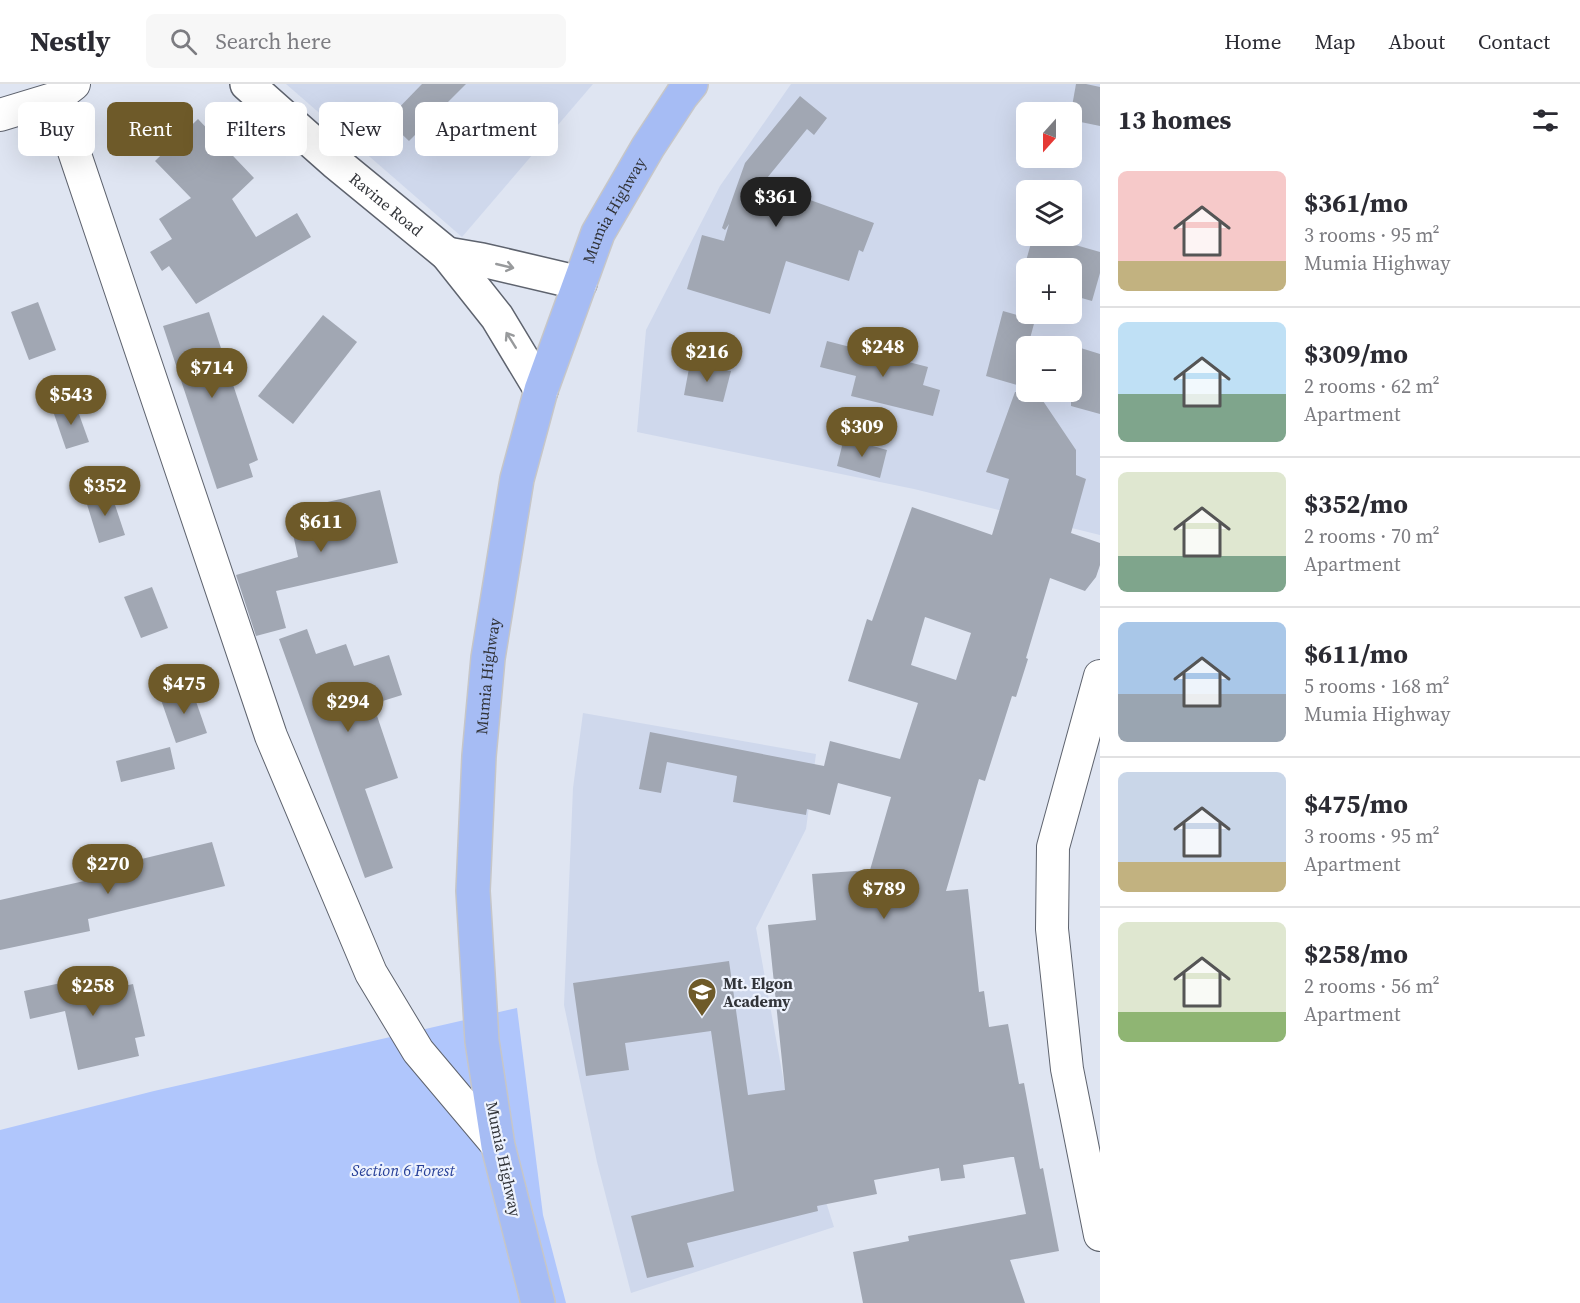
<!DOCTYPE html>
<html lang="en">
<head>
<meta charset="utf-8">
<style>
	:root { --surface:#fff; --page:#f7f7f7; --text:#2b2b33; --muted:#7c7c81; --line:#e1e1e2; --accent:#6e5a29 }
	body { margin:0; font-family:"Source Serif 4",serif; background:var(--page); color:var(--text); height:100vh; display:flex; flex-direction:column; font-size:22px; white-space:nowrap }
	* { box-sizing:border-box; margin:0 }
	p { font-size:20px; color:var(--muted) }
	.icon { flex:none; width:33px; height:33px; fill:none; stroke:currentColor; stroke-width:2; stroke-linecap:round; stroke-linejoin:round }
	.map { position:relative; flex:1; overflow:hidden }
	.side { display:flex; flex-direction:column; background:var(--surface); width:480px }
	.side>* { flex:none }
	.guide { position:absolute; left:18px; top:18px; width:570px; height:54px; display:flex; gap:12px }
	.needle { width:39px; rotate:201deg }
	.tools { position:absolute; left:1016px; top:18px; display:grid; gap:12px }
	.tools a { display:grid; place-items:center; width:66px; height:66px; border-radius:9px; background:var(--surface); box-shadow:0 6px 24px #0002; font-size:30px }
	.price { position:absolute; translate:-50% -51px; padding:0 14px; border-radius:21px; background:var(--accent); color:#fff; font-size:20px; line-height:39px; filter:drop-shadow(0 2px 3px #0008) }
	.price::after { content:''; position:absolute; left:50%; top:36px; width:18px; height:14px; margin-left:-9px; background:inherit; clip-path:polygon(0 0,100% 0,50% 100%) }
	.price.selected { background:#222; color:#fff }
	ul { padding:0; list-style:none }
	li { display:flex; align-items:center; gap:18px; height:150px; padding:0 18px }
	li+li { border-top:2px solid var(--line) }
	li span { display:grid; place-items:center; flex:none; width:168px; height:120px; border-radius:9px; color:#555 }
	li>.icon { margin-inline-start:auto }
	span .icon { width:72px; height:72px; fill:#fffc; stroke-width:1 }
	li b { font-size:26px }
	h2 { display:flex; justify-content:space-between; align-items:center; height:72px; padding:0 18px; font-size:26px }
	.pill { padding:0 21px; border-radius:9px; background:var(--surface); box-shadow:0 6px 24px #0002; font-size:21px; line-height:54px }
	.pill.selected { background:var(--accent); color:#fff }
	header { display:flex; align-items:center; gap:36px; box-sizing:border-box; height:84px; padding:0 30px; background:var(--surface); border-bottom:2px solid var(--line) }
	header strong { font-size:28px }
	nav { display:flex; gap:33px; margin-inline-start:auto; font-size:21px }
	.search { width:420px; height:54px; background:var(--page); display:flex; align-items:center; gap:15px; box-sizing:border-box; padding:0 21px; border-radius:9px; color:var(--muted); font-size:22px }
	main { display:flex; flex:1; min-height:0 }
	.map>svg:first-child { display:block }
	.built { fill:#cfd8ec; fill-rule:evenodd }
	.green { fill:#b0c6fc }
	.building { fill:#a1a7b3; fill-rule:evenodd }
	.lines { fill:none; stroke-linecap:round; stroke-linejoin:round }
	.minor-casing { stroke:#5e636e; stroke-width:34 }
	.tertiary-casing { stroke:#5e636e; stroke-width:36 }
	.trunk-casing { stroke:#c6c6c8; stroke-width:36 }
	.minor { stroke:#fff; stroke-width:32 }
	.tertiary { stroke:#fff; stroke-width:33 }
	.trunk { stroke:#a6bcf4; stroke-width:33 }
	.oneway { stroke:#989a9c }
	.labels { text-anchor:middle; stroke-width:4.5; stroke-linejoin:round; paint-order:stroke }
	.street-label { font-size:16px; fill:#323439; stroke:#edf2fd }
	.poi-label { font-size:16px; font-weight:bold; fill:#323439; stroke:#edf2fd; text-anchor:start }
	.park-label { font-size:16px; font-style:italic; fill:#274098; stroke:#edf2fd }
</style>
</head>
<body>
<header>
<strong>Nestly</strong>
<div class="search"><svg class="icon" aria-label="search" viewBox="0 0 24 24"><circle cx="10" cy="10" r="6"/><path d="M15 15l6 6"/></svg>Search here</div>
<nav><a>Home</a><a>Map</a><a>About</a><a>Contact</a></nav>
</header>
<main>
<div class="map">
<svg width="1100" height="1219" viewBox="0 0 1100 1219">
	<rect width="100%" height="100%" fill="#dfe5f2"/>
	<!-- built -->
	<g class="built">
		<polygon points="286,0 593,0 462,153"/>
		<path d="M791,0H1100V451L914,405L637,348L646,246L720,102ZM1026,28H1071V74H1026ZM1026,106H1071V152H1026ZM1026,184H1071V230H1026ZM1026,262H1071V308H1026Z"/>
		<polygon points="583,629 816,670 806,745 756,844 797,1071 811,1071 834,1143 631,1209 597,1078 564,921 573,704"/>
	</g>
	<!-- green -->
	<polygon class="green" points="517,924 543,1131 566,1219 0,1219 0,1046 154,1007"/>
	<!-- building -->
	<g class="building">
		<polygon points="422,0 466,0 409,57 387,36"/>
		<polygon points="1076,0 1086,0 1100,3 1100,42 1071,36 1071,28"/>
		<polygon points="800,12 827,34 814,51 807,45 763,99 874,139 863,168 859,166 849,197 786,177 770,230 687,205 702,151 724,157 729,140 725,146 722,144 745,79"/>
		<polygon points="198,35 254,94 232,115 256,153 297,129 311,153 196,220 169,182 162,187 150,168 172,155 159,135 191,114 155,77"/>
		<polygon points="1033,152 1044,152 1100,168 1100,189 1092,217 1071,211 1071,184 1024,184"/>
		<polygon points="38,218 56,266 29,276 11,228"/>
		<polygon points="1003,227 1035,236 1028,262 1026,262 1026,269 1017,301 986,292"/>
		<polygon points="209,228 258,376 249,380 253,393 217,405 163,242"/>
		<polygon points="323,231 357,258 293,340 258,312"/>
		<polygon points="827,257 928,283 923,301 940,306 933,332 851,312 856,292 820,283"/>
		<polygon points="1071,261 1100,270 1100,330 1071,322"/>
		<polygon points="690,279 731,287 723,318 684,311"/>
		<path d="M1015,308H1037L1076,366V391L1086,395L1071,449L1100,459V481L1096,493L1085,507L1050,494L1026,574L1028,575L1016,613L1012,612L985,697L979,695L946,807L968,805L979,908L984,907L989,943L1008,940L1019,1000L1024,999L1040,1085L1043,1084L1059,1167L1010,1176L1025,1219H863L853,1168L909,1157L908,1152L1026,1130L1014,1073H1011L963,1081L965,1094L941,1097L939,1084L874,1096L877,1110L817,1122L818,1127L687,1159L694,1183L647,1194L631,1132L734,1107L711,947L625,959L629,986L586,992L573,899L729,877L748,1011L785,1006L768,841L816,836L812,790L870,786L891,713L838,699L830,731L807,725L806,731L733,718L737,692L667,678L661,709L639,705L650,648L824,682L830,657L900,675L918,619L848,597L867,535L872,537L912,423L992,451L1009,395L986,388ZM925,533L971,549L956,596L911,581Z"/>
		<polygon points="75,319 89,358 66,365 53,327"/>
		<polygon points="844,354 887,366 880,394 837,382"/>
		<polygon points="110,406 125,451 99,459 85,414"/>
		<polygon points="380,406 398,479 276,507 286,544 256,552 236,491 298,473 288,427"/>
		<polygon points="152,503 168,544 141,554 124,513"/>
		<polygon points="307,545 316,570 346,560 354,582 389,571 402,611 373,620 398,694 365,705 393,784 365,794 279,555"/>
		<polygon points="191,603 207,649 176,659 160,613"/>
		<polygon points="170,663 175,685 121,698 116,677"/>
		<polygon points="212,758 225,802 88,835 90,847 0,866 0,816 102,793 100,785"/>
		<polygon points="116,887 120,903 133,900 145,952 135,954 139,972 78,986 65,927 30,935 24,907"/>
	</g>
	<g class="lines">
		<!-- minor casing -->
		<g class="minor-casing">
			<g id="minor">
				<polyline points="56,14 271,652 371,889 418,967 498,1062"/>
				<polyline points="0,31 56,14 74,0"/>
				<polyline points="1100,592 1053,763 1052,845 1067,985 1100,1151"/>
			</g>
		</g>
		<!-- tertiary casing -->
		<g class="tertiary-casing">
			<g id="tertiary">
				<path id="s1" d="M247,0L335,78L447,170L497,233L541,306"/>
				<polyline points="447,170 482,176 580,199"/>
			</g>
		</g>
		<!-- trunk casing -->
		<g class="trunk-casing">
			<g id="trunk">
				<path id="s2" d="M538,1219L498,1062L482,957L473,807L479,672L488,574L517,395L541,306L598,149L648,63L682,11L691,0"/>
			</g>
		</g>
		<!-- minor -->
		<use href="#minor" class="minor"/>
		<!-- tertiary -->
		<use href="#tertiary" class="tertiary"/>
		<!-- trunk -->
		<use href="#trunk" class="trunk"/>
	</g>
	<!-- one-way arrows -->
	<defs><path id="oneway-shaft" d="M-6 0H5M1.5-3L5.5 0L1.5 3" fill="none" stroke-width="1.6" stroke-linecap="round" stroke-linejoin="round" transform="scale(1.5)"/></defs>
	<g class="oneway">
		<use href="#oneway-shaft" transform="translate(505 182) rotate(13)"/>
		<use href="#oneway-shaft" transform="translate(511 256) rotate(-122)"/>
	</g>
	<!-- icons -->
	<defs>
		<g id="school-pin" transform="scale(1.5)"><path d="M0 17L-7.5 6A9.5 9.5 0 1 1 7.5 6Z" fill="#6e5a29" stroke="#edf2fd"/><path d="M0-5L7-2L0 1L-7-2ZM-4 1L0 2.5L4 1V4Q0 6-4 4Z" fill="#fff"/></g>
	</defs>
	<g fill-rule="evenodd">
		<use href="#school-pin" x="702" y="908"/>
	</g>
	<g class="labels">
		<!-- street labels -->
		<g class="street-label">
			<text dy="6" stroke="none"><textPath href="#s1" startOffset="184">Ravine Road</textPath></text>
			<text dy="6" stroke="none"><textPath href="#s2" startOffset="1120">Mumia Highway</textPath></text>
			<text dy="6" stroke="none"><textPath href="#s2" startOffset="634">Mumia Highway</textPath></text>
			<text transform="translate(504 1075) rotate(78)" y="6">Mumia Highway</text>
		</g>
		<!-- poi labels -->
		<g class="poi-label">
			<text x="723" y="905">Mt. Elgon<tspan x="723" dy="18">Academy</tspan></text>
		</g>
		<!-- park labels -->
		<g class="park-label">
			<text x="403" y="1092">Section 6 Forest</text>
		</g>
	</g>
</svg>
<div class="tools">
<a><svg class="needle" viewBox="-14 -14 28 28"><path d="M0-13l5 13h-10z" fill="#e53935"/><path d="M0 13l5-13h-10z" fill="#7c7c81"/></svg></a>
<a><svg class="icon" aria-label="layers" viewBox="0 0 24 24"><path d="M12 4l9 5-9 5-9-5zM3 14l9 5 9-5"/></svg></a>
<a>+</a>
<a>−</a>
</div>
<b class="price selected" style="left:776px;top:144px">$361</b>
<b class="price" style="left:883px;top:294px">$248</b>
<b class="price" style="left:707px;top:299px">$216</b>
<b class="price" style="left:212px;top:315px">$714</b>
<b class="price" style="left:71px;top:342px">$543</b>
<b class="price" style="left:862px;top:374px">$309</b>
<b class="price" style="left:105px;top:433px">$352</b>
<b class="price" style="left:321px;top:469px">$611</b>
<b class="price" style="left:184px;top:631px">$475</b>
<b class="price" style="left:348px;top:649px">$294</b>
<b class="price" style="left:108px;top:811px">$270</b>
<b class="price" style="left:884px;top:836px">$789</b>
<b class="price" style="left:93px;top:933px">$258</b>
<div class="guide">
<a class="pill">Buy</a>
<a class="pill selected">Rent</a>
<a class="pill">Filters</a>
<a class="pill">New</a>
<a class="pill">Apartment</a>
</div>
</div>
<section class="side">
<h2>13 homes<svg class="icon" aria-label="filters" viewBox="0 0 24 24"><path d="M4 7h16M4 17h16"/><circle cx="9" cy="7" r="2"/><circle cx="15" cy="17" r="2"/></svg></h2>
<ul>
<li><span style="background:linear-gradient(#f6c9c9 75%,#c2b280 0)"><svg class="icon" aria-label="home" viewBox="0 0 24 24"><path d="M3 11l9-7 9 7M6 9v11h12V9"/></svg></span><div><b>$361/mo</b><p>3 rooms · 95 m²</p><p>Mumia Highway</p></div></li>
<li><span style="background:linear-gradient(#bfe0f5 60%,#7fa58c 0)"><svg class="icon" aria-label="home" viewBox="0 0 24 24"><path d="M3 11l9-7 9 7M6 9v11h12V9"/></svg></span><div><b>$309/mo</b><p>2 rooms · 62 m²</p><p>Apartment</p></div></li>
<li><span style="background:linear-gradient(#dfe7d0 70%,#7fa58c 0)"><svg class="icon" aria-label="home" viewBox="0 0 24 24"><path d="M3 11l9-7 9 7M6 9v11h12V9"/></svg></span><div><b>$352/mo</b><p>2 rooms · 70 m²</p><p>Apartment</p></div></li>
<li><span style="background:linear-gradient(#a9c7e8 60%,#9aa5b1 0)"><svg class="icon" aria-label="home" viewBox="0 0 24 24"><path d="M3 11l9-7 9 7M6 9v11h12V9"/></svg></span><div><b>$611/mo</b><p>5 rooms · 168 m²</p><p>Mumia Highway</p></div></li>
<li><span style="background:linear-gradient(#c9d6e8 75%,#c2b280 0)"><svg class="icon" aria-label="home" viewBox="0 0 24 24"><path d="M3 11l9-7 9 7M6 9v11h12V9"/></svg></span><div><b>$475/mo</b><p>3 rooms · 95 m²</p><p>Apartment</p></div></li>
<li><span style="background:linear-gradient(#dfe7d0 75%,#8fb573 0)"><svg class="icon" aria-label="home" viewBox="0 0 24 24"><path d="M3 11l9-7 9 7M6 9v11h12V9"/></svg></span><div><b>$258/mo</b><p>2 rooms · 56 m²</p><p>Apartment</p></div></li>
</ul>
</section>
</main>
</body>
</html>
